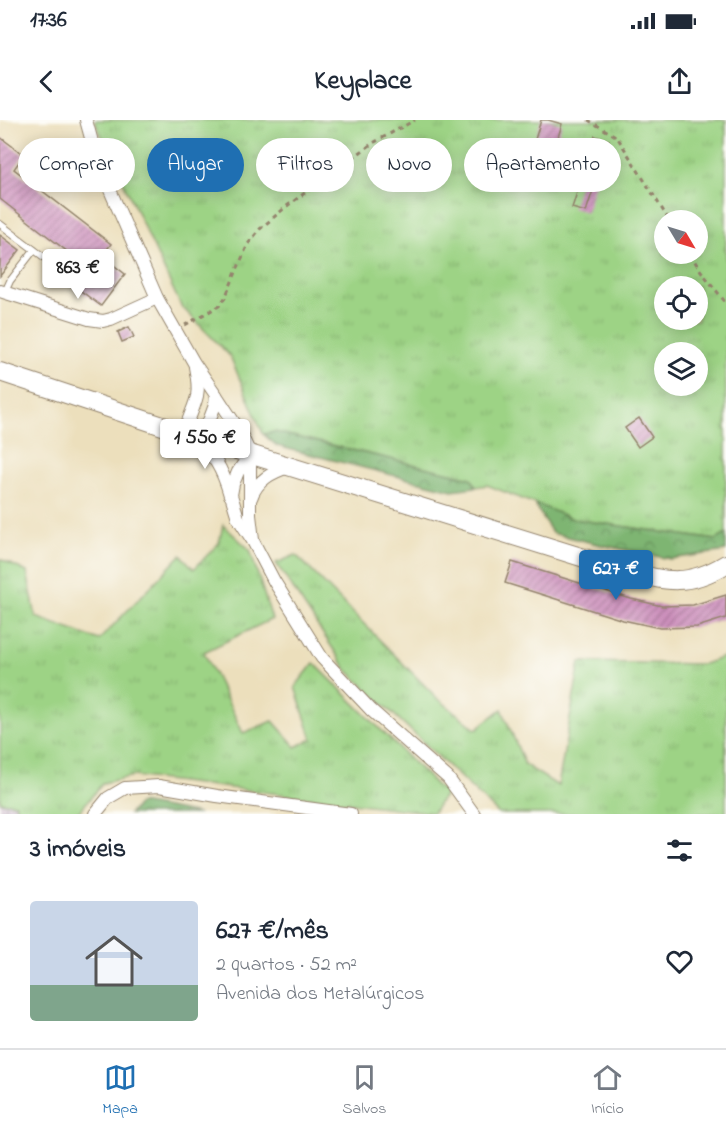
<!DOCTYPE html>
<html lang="pt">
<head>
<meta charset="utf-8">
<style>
	:root { --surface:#fff; --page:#f6f6f7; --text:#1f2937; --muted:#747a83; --line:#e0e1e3; --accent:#1f6fb2 }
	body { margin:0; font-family:"Indie Flower",sans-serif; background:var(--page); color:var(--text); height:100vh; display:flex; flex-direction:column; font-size:22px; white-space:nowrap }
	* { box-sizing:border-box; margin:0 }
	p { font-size:20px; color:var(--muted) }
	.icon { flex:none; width:33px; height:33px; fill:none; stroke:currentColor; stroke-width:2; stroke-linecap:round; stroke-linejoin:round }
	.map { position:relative; height:694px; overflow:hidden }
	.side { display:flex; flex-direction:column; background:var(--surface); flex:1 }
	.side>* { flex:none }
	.hud { position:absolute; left:18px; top:18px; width:690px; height:54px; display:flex; gap:12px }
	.needle { width:39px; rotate:128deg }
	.controls { position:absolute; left:654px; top:90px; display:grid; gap:12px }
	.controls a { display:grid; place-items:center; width:54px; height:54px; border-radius:50%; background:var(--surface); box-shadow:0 3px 15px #0003; font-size:30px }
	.price { position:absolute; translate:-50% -51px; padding:0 14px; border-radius:6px; background:#fff; color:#222; font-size:20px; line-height:39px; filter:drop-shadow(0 2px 3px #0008) }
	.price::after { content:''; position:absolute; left:50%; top:36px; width:18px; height:14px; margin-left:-9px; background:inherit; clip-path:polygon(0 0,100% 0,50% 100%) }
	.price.active { background:var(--accent); color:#fff }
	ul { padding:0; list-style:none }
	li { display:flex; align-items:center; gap:18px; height:150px; padding:0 30px }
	li span { display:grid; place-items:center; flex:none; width:168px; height:120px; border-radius:6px; color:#555 }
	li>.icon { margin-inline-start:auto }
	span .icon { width:72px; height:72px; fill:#fffc; stroke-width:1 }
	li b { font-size:26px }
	h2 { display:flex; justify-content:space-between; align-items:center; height:72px; padding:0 30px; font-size:26px }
	.chip { padding:0 21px; border-radius:27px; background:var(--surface); box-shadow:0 3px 15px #0003; font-size:21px; line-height:54px }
	.chip.active { background:var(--accent); color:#fff }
	.status { display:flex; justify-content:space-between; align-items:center; height:42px; padding:0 30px; background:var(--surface); direction:ltr }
	.status svg { height:16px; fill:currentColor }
	header { display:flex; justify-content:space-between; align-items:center; height:78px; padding:0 30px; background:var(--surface); font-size:27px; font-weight:800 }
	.tabs { display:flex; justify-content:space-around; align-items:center; height:84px; border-top:2px solid var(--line); background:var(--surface); font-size:16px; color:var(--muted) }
	.tabs a { display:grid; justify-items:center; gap:3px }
	.tabs .active { color:var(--accent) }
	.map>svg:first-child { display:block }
	.industrial { fill:url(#industrial-grid) }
	.grass { fill:url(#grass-tufts); stroke:#6c7e52; stroke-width:1.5; fill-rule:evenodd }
	.forest { fill:url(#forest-crowns); stroke:#5c7048; stroke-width:1.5 }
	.building { fill:url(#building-hatch) }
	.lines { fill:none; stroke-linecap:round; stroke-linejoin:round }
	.lane-casing { stroke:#94846d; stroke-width:8 }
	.street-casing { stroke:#94846d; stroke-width:14 }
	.primary-casing { stroke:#94846d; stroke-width:20 }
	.path { stroke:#94846d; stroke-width:3; stroke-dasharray:4.5 4.5; stroke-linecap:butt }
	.lane { stroke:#fff; stroke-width:6 }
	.street { stroke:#fff; stroke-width:12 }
	.primary { stroke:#fff; stroke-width:18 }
</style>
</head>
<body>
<div class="status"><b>17:36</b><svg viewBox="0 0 49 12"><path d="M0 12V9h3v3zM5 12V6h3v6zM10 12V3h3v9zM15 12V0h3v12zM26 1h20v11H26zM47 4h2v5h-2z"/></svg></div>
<header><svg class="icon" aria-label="back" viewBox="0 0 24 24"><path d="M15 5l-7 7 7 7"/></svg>Keyplace<svg class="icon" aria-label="share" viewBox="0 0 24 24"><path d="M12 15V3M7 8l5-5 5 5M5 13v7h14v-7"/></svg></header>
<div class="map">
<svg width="726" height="694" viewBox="0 0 726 694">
	<defs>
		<pattern id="industrial-grid" width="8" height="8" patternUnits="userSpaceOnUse" patternTransform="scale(1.5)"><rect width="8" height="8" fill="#cfbdd0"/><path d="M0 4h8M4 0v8" fill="none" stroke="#a99aa8"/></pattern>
		<pattern id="grass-tufts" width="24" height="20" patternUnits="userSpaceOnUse" patternTransform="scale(1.5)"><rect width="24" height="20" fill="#9dd385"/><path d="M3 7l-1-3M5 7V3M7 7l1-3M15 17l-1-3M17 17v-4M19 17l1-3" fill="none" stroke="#88b572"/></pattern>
		<pattern id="forest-crowns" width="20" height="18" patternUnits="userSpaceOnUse" patternTransform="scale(1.5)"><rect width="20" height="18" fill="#7eb572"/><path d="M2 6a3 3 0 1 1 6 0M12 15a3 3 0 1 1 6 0" fill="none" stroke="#68935d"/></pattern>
		<pattern id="building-hatch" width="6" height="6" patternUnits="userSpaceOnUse" patternTransform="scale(1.5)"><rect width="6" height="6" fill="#cc8fbc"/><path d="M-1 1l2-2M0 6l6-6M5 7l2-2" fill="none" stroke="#a77598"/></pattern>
	</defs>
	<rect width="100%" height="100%" fill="#fdfcf7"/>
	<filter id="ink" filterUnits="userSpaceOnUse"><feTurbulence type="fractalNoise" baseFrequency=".0167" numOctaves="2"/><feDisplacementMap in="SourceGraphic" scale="12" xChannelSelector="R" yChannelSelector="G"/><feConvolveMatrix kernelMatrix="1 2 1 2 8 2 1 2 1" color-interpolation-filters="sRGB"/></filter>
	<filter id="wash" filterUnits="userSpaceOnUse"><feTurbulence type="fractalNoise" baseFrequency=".008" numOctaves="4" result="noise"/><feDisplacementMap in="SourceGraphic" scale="24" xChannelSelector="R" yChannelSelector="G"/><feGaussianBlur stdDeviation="1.35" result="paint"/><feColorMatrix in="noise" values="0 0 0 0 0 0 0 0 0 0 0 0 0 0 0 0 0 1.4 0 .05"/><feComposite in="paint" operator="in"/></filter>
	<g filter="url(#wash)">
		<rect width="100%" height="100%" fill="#ecdfbc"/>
		<!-- industrial -->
		<polygon class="industrial" points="0,682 16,684 15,694 0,694"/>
		<!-- grass -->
		<g class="grass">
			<path d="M95,0H726V414L717,420L573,399L487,365L476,367L471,358L275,312L263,314L230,236L181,186L97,6ZM664,100H698V134H664ZM664,166H698V200H664ZM664,232H698V266H664Z"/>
			<polygon points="223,405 250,430 272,499 204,532 243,613 273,601 296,627 312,619 295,567 314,543 439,668 447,671 433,693 133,656 103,663 77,694 15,694 16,684 0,682 0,439 27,452 36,497 99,520 181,435 194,449 219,423"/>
			<polygon points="296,435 436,577 476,609 502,589 525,645 558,666 580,542 704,544 726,536 726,694 499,694 347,550 276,443"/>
		</g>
		<!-- forest -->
		<g class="forest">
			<polygon points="275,312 471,358 476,367 452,370 277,326 263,314"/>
			<polygon points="534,383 573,399 716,420 726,414 726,431 670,439 597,424 552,413"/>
			<polygon points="140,683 199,694 129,694"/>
		</g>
		<g id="blocks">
			<!-- building -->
			<g class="building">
				<polygon points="541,0 548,0 562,4 557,21 549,18 537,59 524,55"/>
				<polygon points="595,16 609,20 586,92 572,88"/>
				<polygon points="0,17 24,35 14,49 111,124 102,136 125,154 101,186 77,168 91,150 0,79"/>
				<polygon points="0,115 20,130 0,156"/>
				<polygon points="129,207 134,217 122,222 118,212"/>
				<polygon points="639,298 652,317 638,327 625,308"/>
				<polygon points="512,442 631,479 662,486 693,485 726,475 726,498 697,507 660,508 623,500 505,463"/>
			</g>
		</g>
	</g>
	<g filter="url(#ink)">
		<use href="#blocks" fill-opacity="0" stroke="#94846d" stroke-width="1.5"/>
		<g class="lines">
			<!-- lane casing -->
			<g class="lane-casing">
				<g id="lane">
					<polyline points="0,104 73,159"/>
					<polyline points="5,172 10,161 34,130"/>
				</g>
			</g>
			<!-- street casing -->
			<g class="street-casing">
				<g id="street">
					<path d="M86,0L97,40L157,178L194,243L216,275L215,285L209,301L203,308L194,316C214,336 222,347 230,375"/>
					<polyline points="0,171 89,199 103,201 111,199 157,178"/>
					<polyline points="216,275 239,310 250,334 250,395 253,420"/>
					<path d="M185,313C187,300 194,289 197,276C199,266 197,257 195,247"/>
					<polyline points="250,334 238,352 233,364 231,375 238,398 253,421 274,461 322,538 371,590 448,658 474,694"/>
					<path d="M251,378C257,360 272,352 289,347"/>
					<polyline points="95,694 108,678 125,668 159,666 217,676 351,694"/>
				</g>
			</g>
			<!-- primary casing -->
			<g class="primary-casing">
				<path id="primary" d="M0,252L214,323L623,450C665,461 686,468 726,444"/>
			</g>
			<!-- path -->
			<g class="path">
				<polyline points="588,0 614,15 619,20 669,100"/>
				<polyline points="690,134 701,151 726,183"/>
				<polyline points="185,205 219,186 225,178 248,124 260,109 287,86 373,23 415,0"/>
			</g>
			<!-- lane -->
			<use href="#lane" class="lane"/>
			<!-- street -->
			<use href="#street" class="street"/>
			<!-- primary -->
			<use href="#primary" class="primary"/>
		</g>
	</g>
</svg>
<div class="controls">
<a><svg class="needle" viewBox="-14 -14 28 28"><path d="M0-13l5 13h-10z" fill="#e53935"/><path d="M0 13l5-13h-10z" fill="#747a83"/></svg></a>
<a><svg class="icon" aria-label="locate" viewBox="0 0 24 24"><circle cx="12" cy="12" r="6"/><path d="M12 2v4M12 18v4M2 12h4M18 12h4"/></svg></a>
<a><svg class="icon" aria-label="layers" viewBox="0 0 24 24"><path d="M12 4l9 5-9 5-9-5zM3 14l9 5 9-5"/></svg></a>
</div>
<b class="price" style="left:78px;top:180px">863 €</b>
<b class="price" style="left:205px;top:350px">1 550 €</b>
<b class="price active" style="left:616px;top:481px">627 €</b>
<div class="hud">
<a class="chip">Comprar</a>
<a class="chip active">Alugar</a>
<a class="chip">Filtros</a>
<a class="chip">Novo</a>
<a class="chip">Apartamento</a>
</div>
</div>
<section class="side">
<h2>3 imóveis<svg class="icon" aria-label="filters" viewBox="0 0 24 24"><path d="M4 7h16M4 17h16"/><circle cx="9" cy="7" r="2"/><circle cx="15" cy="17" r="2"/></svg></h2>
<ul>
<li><span style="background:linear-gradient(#c9d6e8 70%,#7fa58c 0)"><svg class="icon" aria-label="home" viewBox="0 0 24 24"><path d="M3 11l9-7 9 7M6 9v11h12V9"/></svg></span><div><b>627 €/mês</b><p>2 quartos · 52 m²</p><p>Avenida dos Metalúrgicos</p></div><svg class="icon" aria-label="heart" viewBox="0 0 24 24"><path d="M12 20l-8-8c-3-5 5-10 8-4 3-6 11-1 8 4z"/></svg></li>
</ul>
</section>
<nav class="tabs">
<a class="active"><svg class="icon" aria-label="map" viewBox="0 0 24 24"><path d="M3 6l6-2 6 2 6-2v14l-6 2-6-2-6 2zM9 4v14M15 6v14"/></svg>Mapa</a>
<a><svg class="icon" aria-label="saved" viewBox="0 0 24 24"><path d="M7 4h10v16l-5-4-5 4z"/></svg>Salvos</a>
<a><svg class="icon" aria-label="home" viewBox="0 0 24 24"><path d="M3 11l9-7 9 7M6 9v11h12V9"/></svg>Início</a>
</nav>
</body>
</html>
